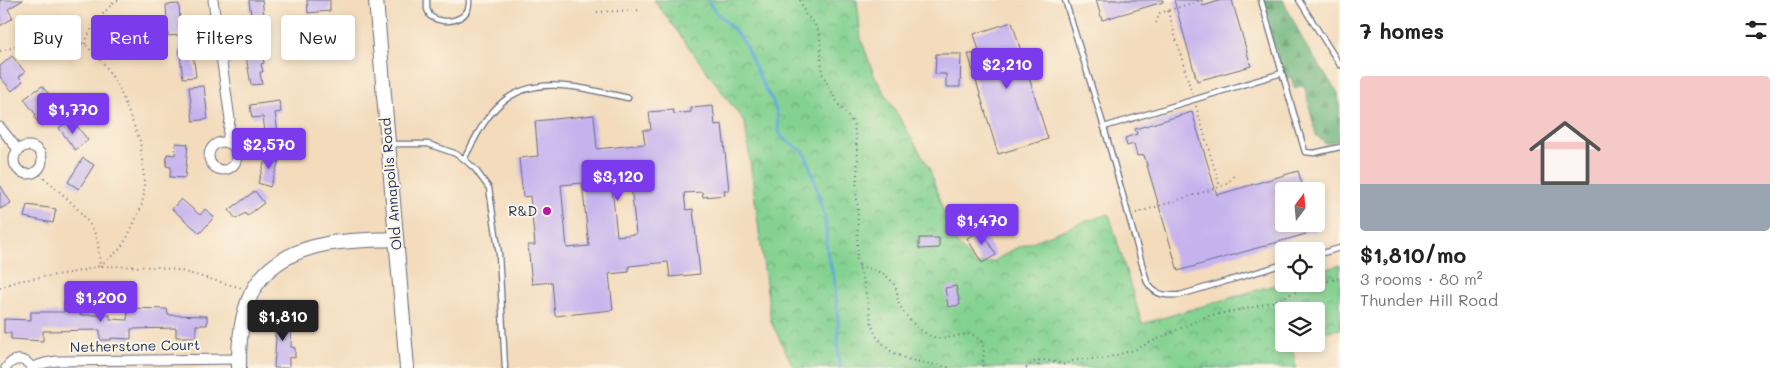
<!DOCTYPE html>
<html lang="en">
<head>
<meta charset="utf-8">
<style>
	:root { --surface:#fff; --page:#f6f6f6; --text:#222; --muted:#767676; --line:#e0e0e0; --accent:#7c3aed }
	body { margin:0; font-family:Mali,sans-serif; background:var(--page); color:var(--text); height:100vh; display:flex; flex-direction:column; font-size:19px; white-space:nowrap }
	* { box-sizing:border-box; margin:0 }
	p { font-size:16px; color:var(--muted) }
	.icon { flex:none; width:28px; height:28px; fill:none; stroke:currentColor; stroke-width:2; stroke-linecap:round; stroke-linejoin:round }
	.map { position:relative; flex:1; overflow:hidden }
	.side { display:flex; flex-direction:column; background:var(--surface); width:450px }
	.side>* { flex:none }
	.top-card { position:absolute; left:15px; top:15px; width:475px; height:45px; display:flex; gap:10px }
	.needle { width:32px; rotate:16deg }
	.fabs { position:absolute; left:1275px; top:182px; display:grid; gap:10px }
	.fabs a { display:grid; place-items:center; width:50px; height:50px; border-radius:5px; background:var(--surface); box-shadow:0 2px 8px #0003; font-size:25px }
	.price { position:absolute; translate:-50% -42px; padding:0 11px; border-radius:5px; background:var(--accent); color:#fff; font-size:16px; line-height:32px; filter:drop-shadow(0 1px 2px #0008) }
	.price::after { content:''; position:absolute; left:50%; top:30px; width:15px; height:11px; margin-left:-8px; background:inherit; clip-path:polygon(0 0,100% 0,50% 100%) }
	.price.on { background:#222; color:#fff }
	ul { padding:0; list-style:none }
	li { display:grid; align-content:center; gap:10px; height:265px; padding:0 20px }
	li+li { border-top:1px solid var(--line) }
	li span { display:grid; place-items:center; height:155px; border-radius:5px; color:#555 }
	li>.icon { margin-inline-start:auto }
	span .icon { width:90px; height:90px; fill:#fffc; stroke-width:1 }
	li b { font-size:21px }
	h2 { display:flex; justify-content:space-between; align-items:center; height:60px; padding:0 20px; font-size:21px }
	.chip { padding:0 18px; border-radius:5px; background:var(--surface); box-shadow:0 2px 8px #0003; font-size:18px; line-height:45px }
	.chip.on { background:var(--accent); color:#fff }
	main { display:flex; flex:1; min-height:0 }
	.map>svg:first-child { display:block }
	.forest { fill:url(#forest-firs); stroke:#43726c }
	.park { fill:url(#park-crowns); stroke:#508078 }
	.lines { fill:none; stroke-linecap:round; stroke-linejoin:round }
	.stream { stroke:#62a9d9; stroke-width:3 }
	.building { fill:#c6b3ee; fill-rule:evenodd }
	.lane-casing { stroke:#676b7f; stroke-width:7 }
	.street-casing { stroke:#676b7f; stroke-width:11 }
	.secondary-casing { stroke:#676b7f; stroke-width:16 }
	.path { stroke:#676b7f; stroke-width:2; stroke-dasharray:1 4; stroke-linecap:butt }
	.lane { stroke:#fff; stroke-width:4.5 }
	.street { stroke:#fff; stroke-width:9 }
	.secondary { stroke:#fff; stroke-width:14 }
	.poi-dot { fill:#b5179e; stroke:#fcf5e5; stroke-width:2 }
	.labels { text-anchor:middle; stroke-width:4; stroke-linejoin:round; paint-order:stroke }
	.street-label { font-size:14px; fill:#1b2f5e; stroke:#fcf5e5 }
	.poi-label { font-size:14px; fill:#1b2f5e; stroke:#fcf5e5; text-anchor:end }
</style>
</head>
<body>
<main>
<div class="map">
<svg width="1340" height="368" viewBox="0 0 1340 368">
	<defs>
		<pattern id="forest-firs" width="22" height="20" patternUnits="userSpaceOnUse" patternTransform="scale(1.25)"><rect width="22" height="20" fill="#6bb47b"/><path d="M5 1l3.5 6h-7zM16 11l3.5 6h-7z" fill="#579368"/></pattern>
		<pattern id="park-crowns" width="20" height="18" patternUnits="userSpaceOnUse" patternTransform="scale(1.25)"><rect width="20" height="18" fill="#84d291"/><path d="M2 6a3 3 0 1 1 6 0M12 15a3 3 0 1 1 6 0" fill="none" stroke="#6bab7a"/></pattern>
	</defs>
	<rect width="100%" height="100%" fill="#fcf5e5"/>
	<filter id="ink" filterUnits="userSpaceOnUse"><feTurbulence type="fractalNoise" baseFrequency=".02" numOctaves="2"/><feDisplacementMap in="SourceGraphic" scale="10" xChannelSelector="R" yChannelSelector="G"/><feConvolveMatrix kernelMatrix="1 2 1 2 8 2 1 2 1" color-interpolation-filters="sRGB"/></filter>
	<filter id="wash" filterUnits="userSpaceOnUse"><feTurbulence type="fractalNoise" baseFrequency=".0096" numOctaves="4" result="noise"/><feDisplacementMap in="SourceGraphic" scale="20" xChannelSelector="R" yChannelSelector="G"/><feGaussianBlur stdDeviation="1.12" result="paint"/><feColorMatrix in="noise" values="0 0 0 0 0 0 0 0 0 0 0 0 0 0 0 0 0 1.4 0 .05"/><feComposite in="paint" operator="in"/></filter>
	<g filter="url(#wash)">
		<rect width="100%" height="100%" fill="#f3dbbc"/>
		<!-- forest -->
		<path class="forest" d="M1261,0H1283L1306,46L1338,93C1340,108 1340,125 1338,140L1325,144L1316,135L1304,85L1294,88L1291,77L1284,79Z"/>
		<!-- park -->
		<polygon class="park" points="654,0 857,0 861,39 874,75 929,167 952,238 976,265 994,261 1014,249 1083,222 1109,214 1142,324 1284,282 1284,284 1316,284 1316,272 1340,265 1340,329 1316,333 1316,311 1284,311 1284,344 1292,344 1296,368 794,368 771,322 745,123"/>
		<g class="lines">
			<!-- stream -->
			<polyline class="stream" points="708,0 714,10 733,29 745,44 765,89 772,99 777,113 779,132 783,138 804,152 809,163 825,218 827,253 834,277 838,321 838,357 840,368"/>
		</g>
		<g id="blocks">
			<!-- building -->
			<g class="building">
				<polygon points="0,0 23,0 8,9 13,18 0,26"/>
				<polygon points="249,0 262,0 265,22 252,24"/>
				<polygon points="307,0 330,0 330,11 308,13"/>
				<polygon points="1096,0 1163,0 1163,2 1102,20"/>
				<polygon points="1174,0 1202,0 1203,6 1222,0 1232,0 1251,66 1197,81"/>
				<polygon points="179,4 181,35 168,36 166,5"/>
				<polygon points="1012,22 1048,139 998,154 968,54 980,54 974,34"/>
				<polygon points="192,46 196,77 183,78 179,48"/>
				<polygon points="261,49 264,63 261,64 263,72 260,72 262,84 251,85 245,51"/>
				<polygon points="936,54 961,54 960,87 946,87 946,74 935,74"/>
				<polygon points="12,56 25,72 19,77 23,81 12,91 0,77 0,66"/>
				<polygon points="42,86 48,93 43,97 56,114 41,126 34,117 36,115 24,99"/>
				<polygon points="204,86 208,119 193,121 189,87"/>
				<polygon points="279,101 281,112 275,113 279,139 266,140 263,117 252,118 250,105"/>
				<path d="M713,106L715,125L722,124L729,190H724L725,195L703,197L702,192L684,193L686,210L693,209L700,274L670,277L668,262L629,266V272L609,274L613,310L555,316L552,282L532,284L528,245H535L530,196L523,197L519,158L538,156L535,121L594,115L597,149L645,144L643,130H651L649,112L673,110L674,114L691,112V108ZM582,183L589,246L567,248L561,185ZM631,186L636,234L617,236L612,188Z"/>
				<polygon points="1192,112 1217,195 1298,171 1304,191 1284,191 1284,224 1314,224 1316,231 1178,271 1144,155 1137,156 1134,144 1127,146 1125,138 1137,134 1135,129"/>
				<polygon points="68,121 74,128 77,126 88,140 75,150 59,128"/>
				<polygon points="176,143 188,144 185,178 170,177 171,167 166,166 167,154 175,155"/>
				<polygon points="267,154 280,158 270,187 258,183"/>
				<polygon points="83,158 94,165 79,189 68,182"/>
				<polygon points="0,185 11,203 0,209"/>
				<polygon points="255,191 264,203 247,216 245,213 236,219 229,210"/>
				<polygon points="181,199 200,215 205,209 214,217 200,233 172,209"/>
				<polygon points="27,205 56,209 53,223 24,217"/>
				<polygon points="982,230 996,255 982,263 967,238"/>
				<polygon points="919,238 939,238 939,248 919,249"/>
				<polygon points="956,286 960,305 948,307 945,288"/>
				<polygon points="64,302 80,302 80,315 110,315 110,319 127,320 128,308 167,309 168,315 207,316 207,325 196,325 196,337 176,337 176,328 131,329 131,339 111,338 111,340 100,340 100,330 43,331 43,341 11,339 11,333 4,333 4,319 31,320 31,312 64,312"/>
				<polygon points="275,316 292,316 291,347 295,348 295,358 289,357 289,368 274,368 276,337 275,337"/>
			</g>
		</g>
	</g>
	<g filter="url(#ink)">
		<use href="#blocks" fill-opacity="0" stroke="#676b7f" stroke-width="1"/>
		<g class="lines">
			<!-- lane casing -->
			<g class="lane-casing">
				<g id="lane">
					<path d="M427,0V9L430,16C444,26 471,21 469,0"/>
					<path d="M1065,0L1104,127L1147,282C1155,296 1166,296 1180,295L1284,264"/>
					<polyline points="1261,0 1305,152 1314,153 1340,147"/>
					<polyline points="1299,0 1340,65"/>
					<polyline points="1104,127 1282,73"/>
					<polyline points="389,144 428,144 454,153 464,159 475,169 489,188 499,254 505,368"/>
					<path d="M464,159C474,141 482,122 497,107C532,71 585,89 628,98"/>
					<polyline points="1316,255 1340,248"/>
				</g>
			</g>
			<!-- street casing -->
			<g class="street-casing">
				<g id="street">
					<polyline points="213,0 230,119 227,143"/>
					<polyline points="0,127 19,151"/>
					<circle cx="223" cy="156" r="14"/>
					<circle cx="28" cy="160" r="14"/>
					<polyline points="32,367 45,363 57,361 239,359"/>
					<path d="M6,368C13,357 25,357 32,368"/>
				</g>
			</g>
			<!-- secondary casing -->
			<g class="secondary-casing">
				<g id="secondary">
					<polyline points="376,0 407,368"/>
					<path d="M239,368C238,301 255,258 326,244C348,240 373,240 395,239"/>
				</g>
			</g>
			<!-- path -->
			<g class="path">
				<polyline points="800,0 805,14 814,23 820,34 822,73 838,104 854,124 858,157 856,192 858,208 857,259 865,289 872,326 876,336 889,350 898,355 910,360 951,368"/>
				<polyline points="1168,11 1192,94"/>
				<polyline points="597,12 640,10"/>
				<polyline points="1156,23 1160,13 1202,0"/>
				<path d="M85,44C91,26 102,14 115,1L118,0"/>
				<polyline points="0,51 58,36 85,44 105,65 119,88 140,141 144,178 144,194 141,208 127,238 119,250 100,266"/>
				<polyline points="1196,106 1220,187"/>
				<path d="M37,171C57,191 87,211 97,239C99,247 99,257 100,266"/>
				<polyline points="1136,213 1226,185 1236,173"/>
				<path d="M859,266C871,269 886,272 893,283C897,287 897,295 898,301C902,313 914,326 925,333C946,346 956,331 973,335C976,336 979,340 982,342L984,352L982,368"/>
				<polyline points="0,288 18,281 81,271 100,266 158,267 177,270 242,288"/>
				<polyline points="1038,360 1039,368"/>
				<path d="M1026,368C1040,355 1048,361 1065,365L1072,361L1082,359H1102L1134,350L1207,316L1250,308L1272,302L1307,287L1340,278"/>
			</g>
			<!-- lane -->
			<use href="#lane" class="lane"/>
			<!-- street -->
			<use href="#street" class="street"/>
			<!-- secondary -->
			<use href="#secondary" class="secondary"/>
		</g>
	</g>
	<!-- markers -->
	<circle class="poi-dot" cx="547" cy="211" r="5"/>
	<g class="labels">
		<!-- street labels -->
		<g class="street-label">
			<text transform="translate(391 184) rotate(-95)" y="5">Old Annapolis Road</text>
			<text transform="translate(135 346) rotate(-1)" y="5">Netherstone Court</text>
		</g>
		<!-- poi labels -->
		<g class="poi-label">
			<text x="537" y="216">R&amp;D</text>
		</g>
	</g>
</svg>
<div class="fabs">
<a><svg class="needle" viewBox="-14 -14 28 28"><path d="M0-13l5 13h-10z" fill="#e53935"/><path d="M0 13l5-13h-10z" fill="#767676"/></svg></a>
<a><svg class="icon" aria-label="locate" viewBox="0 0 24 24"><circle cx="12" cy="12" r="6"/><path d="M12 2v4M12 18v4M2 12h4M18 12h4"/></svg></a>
<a><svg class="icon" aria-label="layers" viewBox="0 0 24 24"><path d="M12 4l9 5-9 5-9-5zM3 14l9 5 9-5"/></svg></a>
</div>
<b class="price" style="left:1007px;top:90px">$2,210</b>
<b class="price" style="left:73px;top:135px">$1,770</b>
<b class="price" style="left:269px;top:170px">$2,570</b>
<b class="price" style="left:618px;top:202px">$3,120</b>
<b class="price" style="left:982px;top:246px">$1,470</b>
<b class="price" style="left:101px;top:323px">$1,200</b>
<b class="price on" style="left:283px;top:342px">$1,810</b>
<div class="top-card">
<a class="chip">Buy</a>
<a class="chip on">Rent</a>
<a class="chip">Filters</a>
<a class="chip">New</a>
</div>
</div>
<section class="side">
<h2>7 homes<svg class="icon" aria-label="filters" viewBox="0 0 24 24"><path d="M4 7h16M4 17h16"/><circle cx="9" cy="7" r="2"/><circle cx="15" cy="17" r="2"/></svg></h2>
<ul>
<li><span style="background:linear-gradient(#f6c9c9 70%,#9aa5b1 0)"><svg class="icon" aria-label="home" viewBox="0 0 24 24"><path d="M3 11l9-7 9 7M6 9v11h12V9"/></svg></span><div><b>$1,810/mo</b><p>3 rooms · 80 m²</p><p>Thunder Hill Road</p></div></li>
</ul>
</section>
</main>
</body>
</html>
